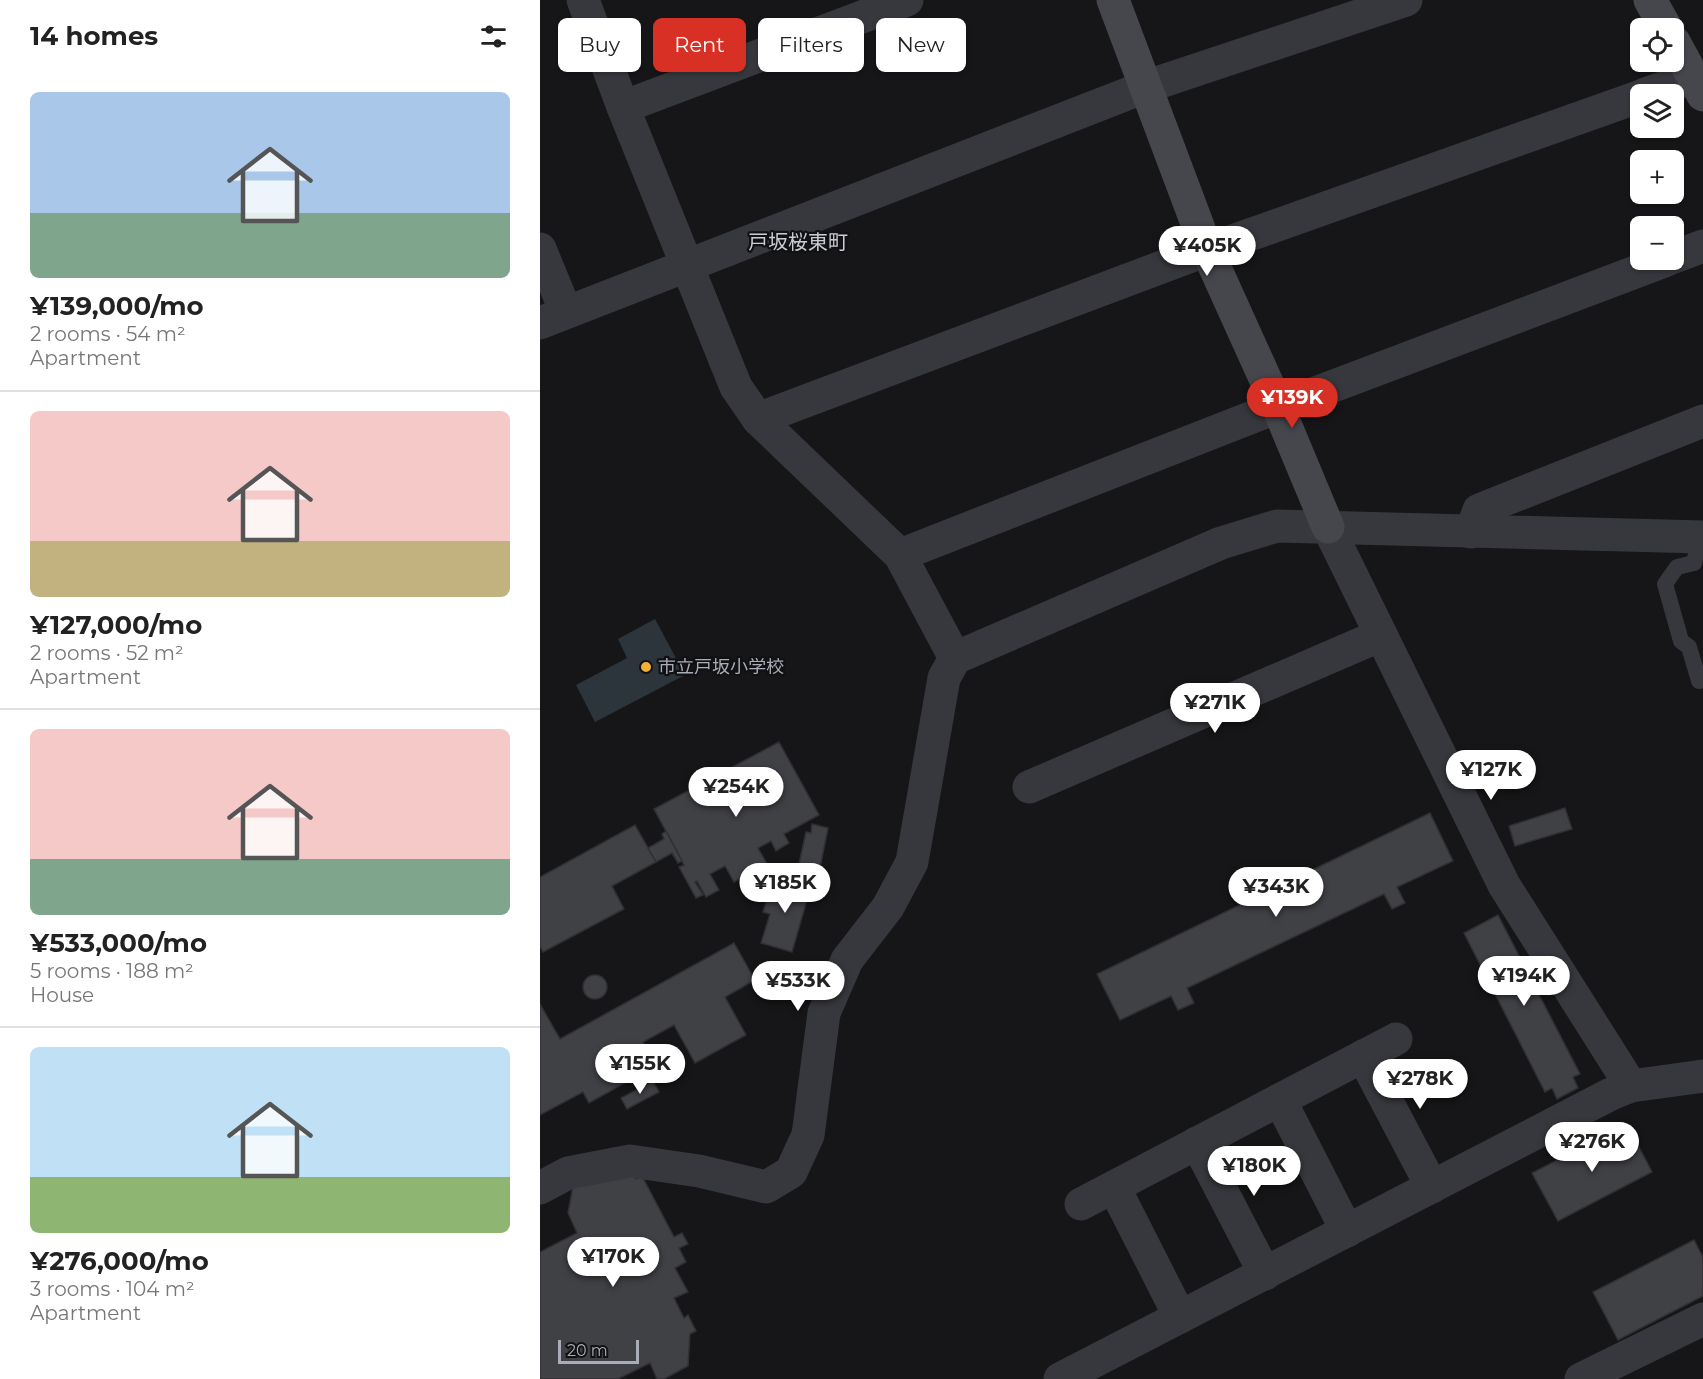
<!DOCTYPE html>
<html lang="en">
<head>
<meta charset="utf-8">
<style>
	:root { --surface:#fff; --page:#f2f2f2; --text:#222; --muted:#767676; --line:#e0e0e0; --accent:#d93025 }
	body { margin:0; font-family:Montserrat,"Noto Sans JP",sans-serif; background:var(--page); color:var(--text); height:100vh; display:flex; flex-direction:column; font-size:22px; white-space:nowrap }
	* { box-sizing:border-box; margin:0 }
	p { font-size:20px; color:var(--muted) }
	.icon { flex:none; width:33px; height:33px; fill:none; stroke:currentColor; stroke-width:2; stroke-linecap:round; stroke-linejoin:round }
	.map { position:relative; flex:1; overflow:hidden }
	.sheet { display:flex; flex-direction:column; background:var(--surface); width:540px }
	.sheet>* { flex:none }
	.guide { position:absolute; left:18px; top:18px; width:570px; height:54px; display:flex; gap:12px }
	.buttons { position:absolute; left:1090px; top:18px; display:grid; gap:12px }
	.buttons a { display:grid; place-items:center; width:54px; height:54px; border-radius:9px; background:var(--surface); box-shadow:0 2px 4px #0004; font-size:30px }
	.scale { position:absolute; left:18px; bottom:15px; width:81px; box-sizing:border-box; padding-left:6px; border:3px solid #a8adb8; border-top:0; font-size:16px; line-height:21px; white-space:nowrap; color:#a8adb8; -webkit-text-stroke:4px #111113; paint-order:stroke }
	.price { position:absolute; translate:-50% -51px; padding:0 14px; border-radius:21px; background:#fff; color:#222; font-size:20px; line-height:39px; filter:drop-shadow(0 2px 3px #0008) }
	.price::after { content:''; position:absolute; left:50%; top:36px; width:18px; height:14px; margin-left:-9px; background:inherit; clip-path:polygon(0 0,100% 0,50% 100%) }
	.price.selected { background:var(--accent); color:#fff }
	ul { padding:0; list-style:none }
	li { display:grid; align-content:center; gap:12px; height:318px; padding:0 30px }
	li+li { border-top:2px solid var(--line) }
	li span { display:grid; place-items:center; height:186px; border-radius:9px; color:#555 }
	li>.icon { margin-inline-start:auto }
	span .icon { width:108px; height:108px; fill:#fffc; stroke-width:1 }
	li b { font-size:26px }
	h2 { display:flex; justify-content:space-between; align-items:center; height:72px; padding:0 30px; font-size:26px }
	.tag { padding:0 21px; border-radius:9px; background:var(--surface); box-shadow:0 2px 4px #0004; font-size:21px; line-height:54px }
	.tag.selected { background:var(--accent); color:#fff }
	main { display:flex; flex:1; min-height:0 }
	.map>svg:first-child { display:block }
	.water { fill:#2c353c }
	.building { fill:#404145; stroke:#303034; stroke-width:1.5 }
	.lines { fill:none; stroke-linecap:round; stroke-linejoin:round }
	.lane { stroke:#37383d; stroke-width:16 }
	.street { stroke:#37383d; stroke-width:33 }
	.secondary { stroke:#45474d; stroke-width:33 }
	.poi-dot { fill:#f2b134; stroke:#111113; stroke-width:2 }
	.labels { text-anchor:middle; stroke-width:4.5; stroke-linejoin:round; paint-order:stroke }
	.poi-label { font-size:18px; fill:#a8adb8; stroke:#111113; text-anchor:start }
	.neighbourhood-label { font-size:20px; fill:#c9ccd4; stroke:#111113 }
</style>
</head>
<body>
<main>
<section class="sheet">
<h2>14 homes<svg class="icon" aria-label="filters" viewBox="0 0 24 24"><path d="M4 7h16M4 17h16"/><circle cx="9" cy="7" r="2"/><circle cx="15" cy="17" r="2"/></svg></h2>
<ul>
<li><span style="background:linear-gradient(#a9c7e8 65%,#7fa58c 0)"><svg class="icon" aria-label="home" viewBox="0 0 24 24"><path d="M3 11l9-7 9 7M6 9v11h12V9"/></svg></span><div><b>¥139,000/mo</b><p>2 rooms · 54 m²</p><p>Apartment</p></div></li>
<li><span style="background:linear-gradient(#f6c9c9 70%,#c2b280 0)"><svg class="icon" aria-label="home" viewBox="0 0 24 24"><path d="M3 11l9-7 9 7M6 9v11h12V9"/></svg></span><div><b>¥127,000/mo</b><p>2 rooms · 52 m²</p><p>Apartment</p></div></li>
<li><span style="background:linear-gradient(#f6c9c9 70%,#7fa58c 0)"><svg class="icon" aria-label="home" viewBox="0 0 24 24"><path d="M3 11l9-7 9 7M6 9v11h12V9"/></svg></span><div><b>¥533,000/mo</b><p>5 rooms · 188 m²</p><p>House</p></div></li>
<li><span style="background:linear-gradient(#bfe0f5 70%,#8fb573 0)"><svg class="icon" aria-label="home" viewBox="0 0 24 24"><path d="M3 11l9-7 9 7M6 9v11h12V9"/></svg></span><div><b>¥276,000/mo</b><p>3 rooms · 104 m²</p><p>Apartment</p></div></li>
</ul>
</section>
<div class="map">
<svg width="1163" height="1379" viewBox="0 0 1163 1379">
	<rect width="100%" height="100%" fill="#161618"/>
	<!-- water -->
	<polygon class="water" points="115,619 145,675 55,722 36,685 87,658 78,639"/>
	<!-- building -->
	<g class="building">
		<polygon points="239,742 279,815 244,834 249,843 236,851 231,841 218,848 227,864 194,882 185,866 170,874 179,890 166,897 157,881 155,882 163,895 156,898 139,867 144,865 114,809"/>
		<polygon points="1025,808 1032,829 975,846 969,826"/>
		<polygon points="890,813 913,861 857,887 865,903 852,909 844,894 647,988 654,1003 638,1010 631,996 580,1020 557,974"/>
		<polygon points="272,824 288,828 280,868 259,864 266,832 271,833"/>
		<polygon points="95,825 116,862 72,886 84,909 3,952 0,946 0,877"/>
		<polygon points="126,831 142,861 138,863 132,853 116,862 108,848 124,839 122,834"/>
		<polygon points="240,877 271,886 252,952 221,943 230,914 223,912 226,902 228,896 234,898"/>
		<polygon points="958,915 1040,1074 1033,1077 1038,1088 1017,1099 1012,1088 1005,1092 924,933"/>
		<polygon points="194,943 215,980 185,997 206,1035 155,1063 134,1025 103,1042 110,1053 94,1062 101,1074 49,1103 43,1092 0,1115 0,1004 20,1039"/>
		<circle cx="55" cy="987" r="12"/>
		<polygon points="113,1081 119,1092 87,1109 81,1098"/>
		<polygon points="1087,1124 1112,1172 1018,1221 992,1173"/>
		<polygon points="92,1173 96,1179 102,1176 134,1237 142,1233 148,1244 139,1248 146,1262 135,1268 148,1292 134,1298 144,1318 148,1315 156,1331 150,1334 148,1366 124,1379 117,1379 110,1363 78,1379 0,1379 0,1252 37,1233 28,1213 33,1186"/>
		<polygon points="1154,1240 1163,1257 1163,1296 1078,1340 1053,1292"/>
	</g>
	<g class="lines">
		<!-- lane -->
		<polyline class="lane" points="1159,681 1149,647 1141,641 1125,584 1137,567 1154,563 1160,536"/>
		<!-- street -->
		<g class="street">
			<polyline points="43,0 83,107 196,387 218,419 360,555 415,658"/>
			<polyline points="1105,94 1154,77"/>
			<polyline points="83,107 367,0"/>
			<polyline points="0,249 26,312"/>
			<polyline points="1134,257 1163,246"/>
			<polyline points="0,323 605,87 866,0"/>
			<polyline points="218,419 667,250 1101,96"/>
			<polyline points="788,527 964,885 1091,1086"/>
			<polyline points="931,532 939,510 1163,421"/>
			<polyline points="360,555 738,407 1127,260"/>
			<polyline points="489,787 841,635"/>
			<polyline points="823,1056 892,1187"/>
			<polyline points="740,1100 807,1231"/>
			<polyline points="657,1143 725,1274"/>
			<polyline points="574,1187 640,1317"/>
			<polyline points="0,1188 28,1173 90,1161 159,1171 226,1187 251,1172 268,1135 284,1013 307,960 348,907 372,862 404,678 415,658 681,543 737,526 1163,537"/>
			<polyline points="541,1204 856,1039"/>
			<polyline points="520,1379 1071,1094 1091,1086 1163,1076"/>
			<polyline points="1041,1379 1163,1319"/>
		</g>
		<!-- secondary -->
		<g class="secondary">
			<polyline points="573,0 667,250 738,407 788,527"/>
			<polyline points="1110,0 1126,28"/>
			<polyline points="1134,42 1163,95"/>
		</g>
	</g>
	<!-- markers -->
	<circle class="poi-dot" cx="106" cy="667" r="6"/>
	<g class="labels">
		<!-- poi labels -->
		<g class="poi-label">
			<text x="118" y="673">市立戸坂小学校</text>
		</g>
		<!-- neighbourhood labels -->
		<g class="neighbourhood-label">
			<text x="258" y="249">戸坂桜東町</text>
		</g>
	</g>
</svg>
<div class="buttons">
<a><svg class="icon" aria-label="locate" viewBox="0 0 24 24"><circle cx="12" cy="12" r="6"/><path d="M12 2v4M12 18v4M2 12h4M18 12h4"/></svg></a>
<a><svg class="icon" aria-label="layers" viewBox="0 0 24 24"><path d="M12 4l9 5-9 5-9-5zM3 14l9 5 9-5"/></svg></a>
<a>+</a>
<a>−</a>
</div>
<div class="scale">20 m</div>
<b class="price" style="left:667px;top:277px">¥405K</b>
<b class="price selected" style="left:752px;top:429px">¥139K</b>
<b class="price" style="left:675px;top:734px">¥271K</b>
<b class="price" style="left:951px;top:801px">¥127K</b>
<b class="price" style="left:196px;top:818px">¥254K</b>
<b class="price" style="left:245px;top:914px">¥185K</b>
<b class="price" style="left:736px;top:918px">¥343K</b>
<b class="price" style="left:984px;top:1007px">¥194K</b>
<b class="price" style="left:258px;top:1012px">¥533K</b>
<b class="price" style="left:100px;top:1095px">¥155K</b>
<b class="price" style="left:880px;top:1110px">¥278K</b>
<b class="price" style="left:1052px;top:1173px">¥276K</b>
<b class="price" style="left:714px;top:1197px">¥180K</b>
<b class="price" style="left:73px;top:1288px">¥170K</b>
<div class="guide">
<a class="tag">Buy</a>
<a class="tag selected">Rent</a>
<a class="tag">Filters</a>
<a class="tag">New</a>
</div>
</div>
</main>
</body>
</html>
